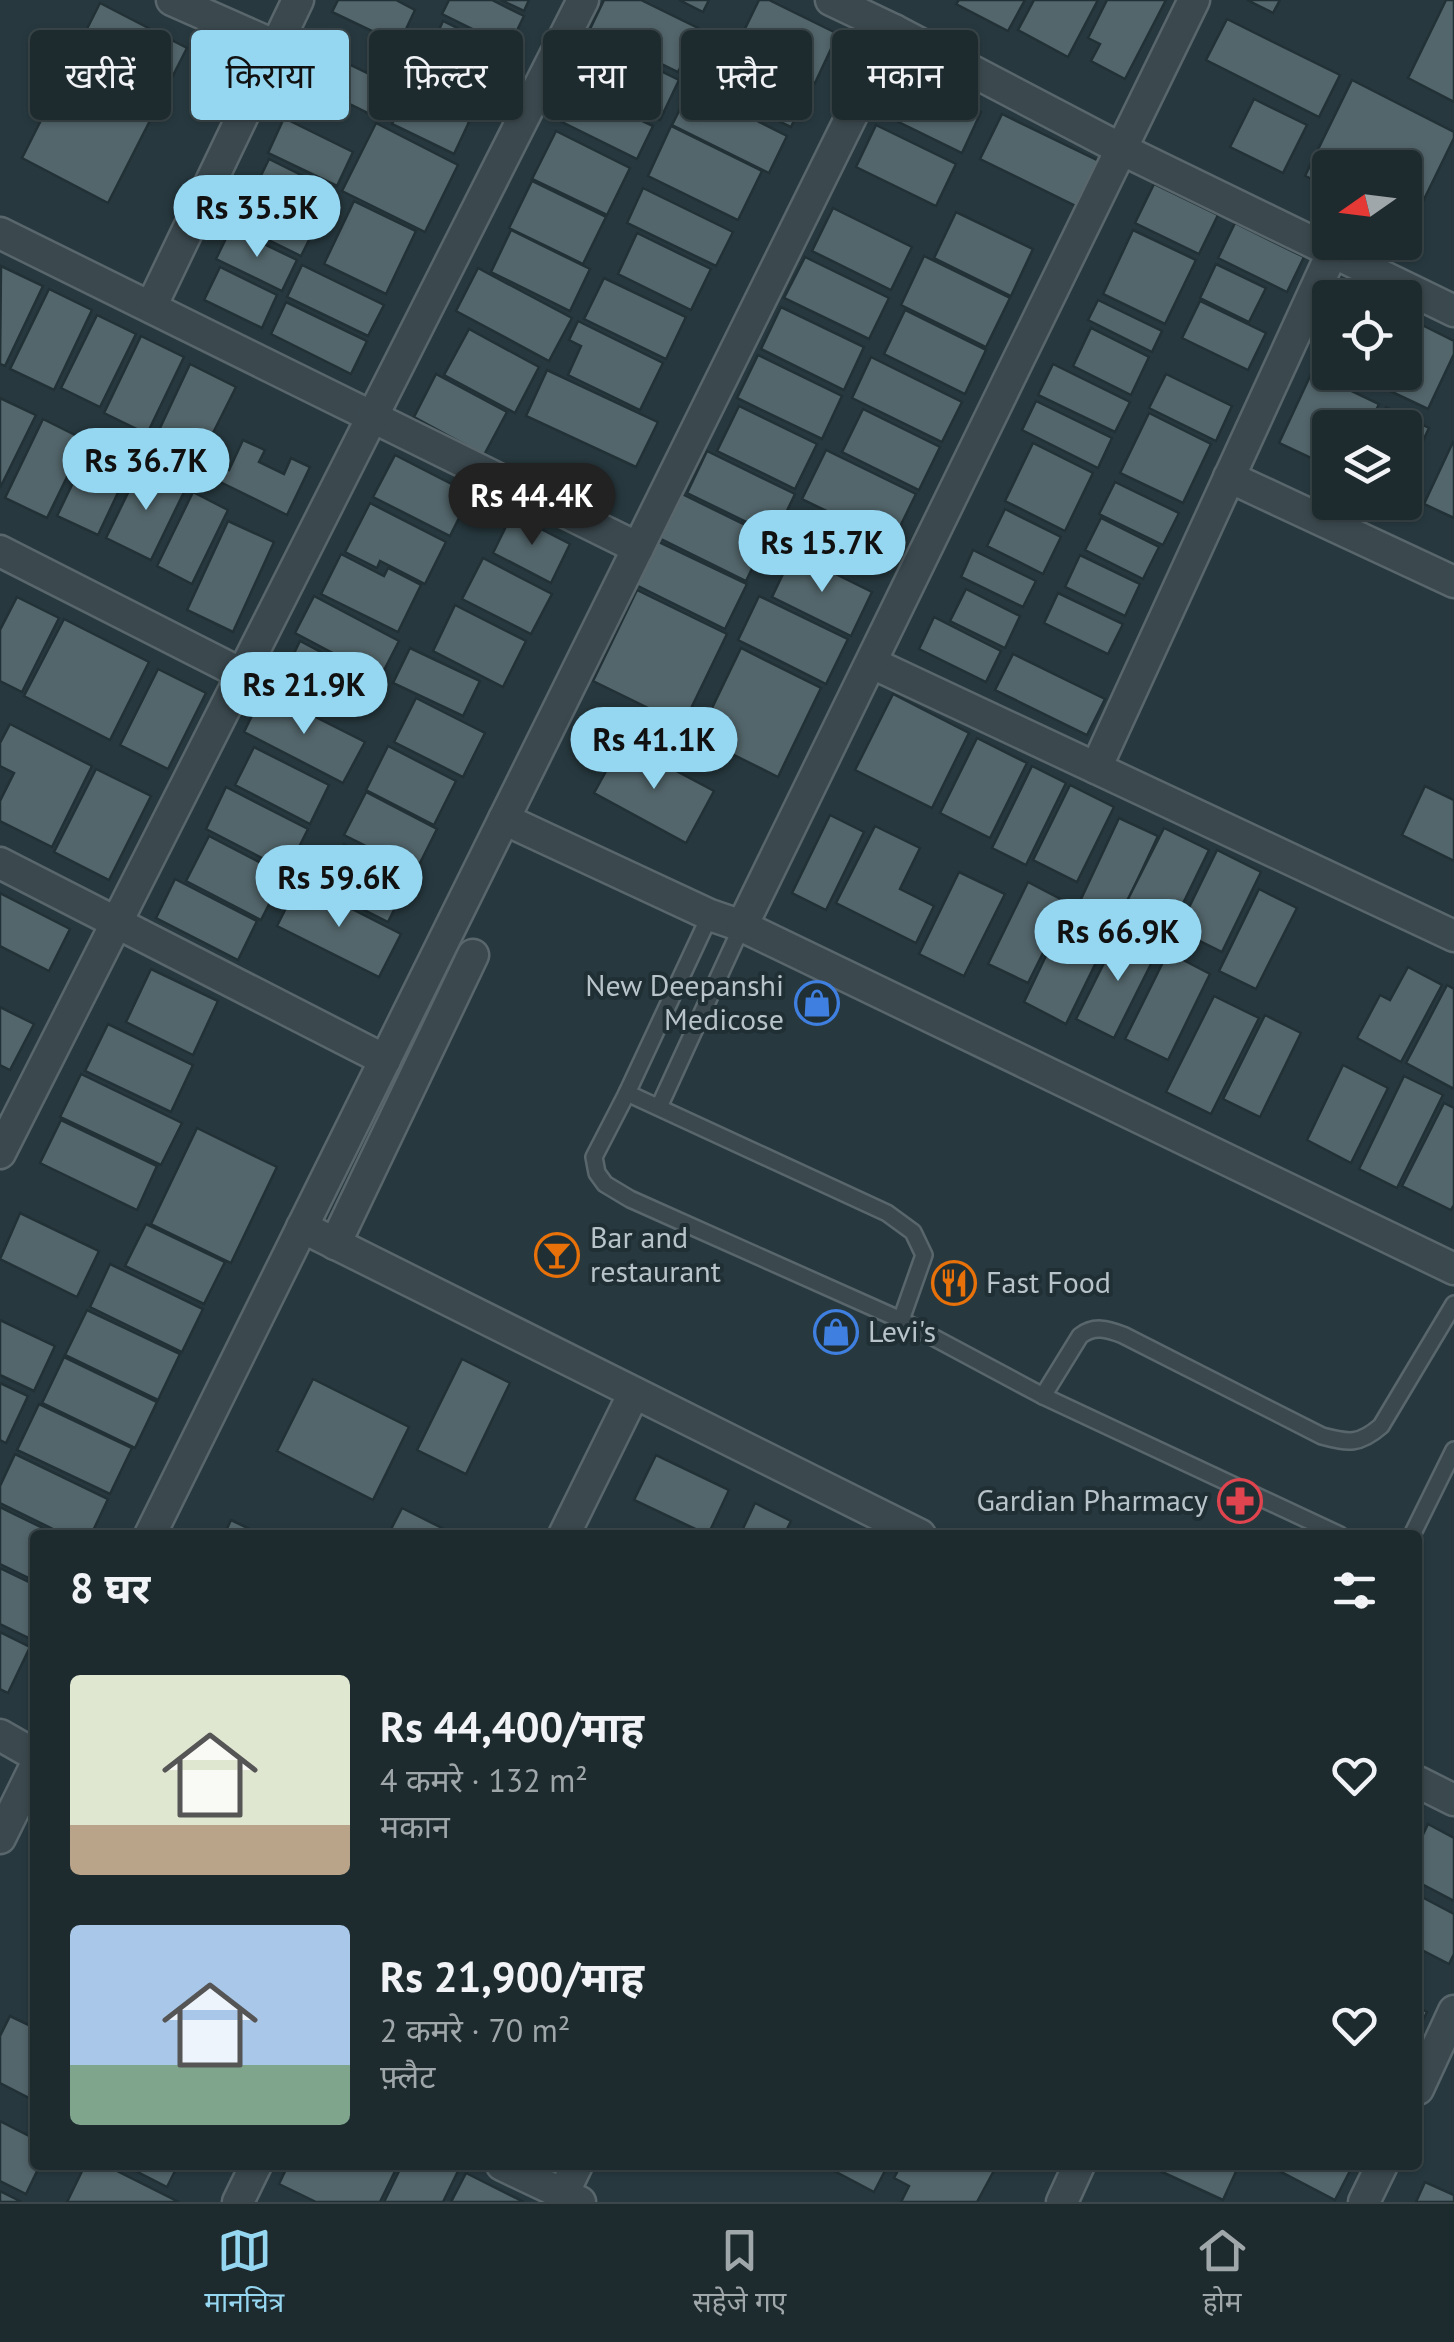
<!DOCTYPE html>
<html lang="hi">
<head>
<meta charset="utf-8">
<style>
	:root { --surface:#1d2b2f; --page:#253337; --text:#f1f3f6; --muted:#a0a7aa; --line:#3b474b; --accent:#95d6f1 }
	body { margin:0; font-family:"PT Sans","Noto Sans Devanagari",sans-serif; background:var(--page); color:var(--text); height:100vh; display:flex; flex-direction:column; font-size:38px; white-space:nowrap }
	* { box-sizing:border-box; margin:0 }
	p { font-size:32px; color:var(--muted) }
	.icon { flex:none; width:55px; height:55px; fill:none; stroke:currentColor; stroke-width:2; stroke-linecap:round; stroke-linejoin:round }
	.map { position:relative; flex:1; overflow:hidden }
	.drawer { position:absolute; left:30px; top:1530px; width:1392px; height:640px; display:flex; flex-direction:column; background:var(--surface); border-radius:10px; box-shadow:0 2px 8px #0004,0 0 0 2px var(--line) }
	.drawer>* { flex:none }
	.banner { position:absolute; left:30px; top:30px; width:1395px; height:90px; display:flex; gap:20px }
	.needle { width:65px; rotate:256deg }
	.buttons { position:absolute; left:1312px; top:150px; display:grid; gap:20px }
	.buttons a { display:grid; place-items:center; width:110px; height:110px; border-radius:10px; background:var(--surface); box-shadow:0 2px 8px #0004,0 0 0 2px var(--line); font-size:50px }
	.price { position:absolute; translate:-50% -85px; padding:0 22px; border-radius:35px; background:var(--accent); color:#111; font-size:32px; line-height:65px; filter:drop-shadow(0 2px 5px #0008) }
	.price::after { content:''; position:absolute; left:50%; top:60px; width:30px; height:22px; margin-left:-15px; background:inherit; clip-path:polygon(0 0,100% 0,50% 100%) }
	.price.active { background:#222; color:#fff }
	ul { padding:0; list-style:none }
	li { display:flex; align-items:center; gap:30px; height:250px; padding:0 40px }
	li span { display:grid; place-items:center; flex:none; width:280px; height:200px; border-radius:10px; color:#555 }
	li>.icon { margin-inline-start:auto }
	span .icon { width:120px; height:120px; fill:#fffc; stroke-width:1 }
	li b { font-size:42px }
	h2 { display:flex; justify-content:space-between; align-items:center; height:120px; padding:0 40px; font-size:42px }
	.chip { padding:0 35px; border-radius:10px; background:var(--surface); box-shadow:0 2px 8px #0004,0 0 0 2px var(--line); font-size:35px; line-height:90px }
	.chip.active { background:var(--accent); color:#111 }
	.tabs { display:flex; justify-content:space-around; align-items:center; height:140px; border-top:2px solid var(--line); background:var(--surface); font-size:28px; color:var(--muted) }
	.tabs a { display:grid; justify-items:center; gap:5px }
	.tabs .active { color:var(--accent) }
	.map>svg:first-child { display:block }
	.building { fill:#53666b; stroke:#223136; stroke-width:2.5 }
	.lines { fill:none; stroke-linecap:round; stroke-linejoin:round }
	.lane-casing { stroke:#59676c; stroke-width:20 }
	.street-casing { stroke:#59676c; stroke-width:35 }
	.lane { stroke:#3b494f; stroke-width:15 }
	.street { stroke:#3b494f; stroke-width:30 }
	.labels { text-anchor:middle; stroke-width:8; stroke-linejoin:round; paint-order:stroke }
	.poi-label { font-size:30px; fill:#b8c4c9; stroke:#202f34; text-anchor:start }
</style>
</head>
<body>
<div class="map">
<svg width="1454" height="2202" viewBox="0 0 1454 2202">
	<rect width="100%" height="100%" fill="#27393f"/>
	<!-- building -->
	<g class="building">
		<polygon points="338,0 396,0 415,10 399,44 332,12"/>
		<polygon points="449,0 492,0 524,16 509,47 442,14"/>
		<polygon points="501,0 529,0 524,11"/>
		<polygon points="604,0 641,0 700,29 678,72 590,29"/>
		<polygon points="679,0 709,0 703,12"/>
		<polygon points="759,0 769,0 838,34 815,83 737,45"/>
		<polygon points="959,0 1025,0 1008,31 956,4"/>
		<polygon points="1034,0 1098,0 1068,57 1018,30"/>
		<polygon points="1107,0 1166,0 1125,79 1091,61 1100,44 1088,38"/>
		<polygon points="1247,0 1280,0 1273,13"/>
		<polygon points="1446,0 1454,0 1454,102 1408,78"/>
		<polygon points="100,3 187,48 108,203 22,158"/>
		<polygon points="1227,19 1340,75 1319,117 1206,60"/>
		<polygon points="443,21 504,51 489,84 428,54"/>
		<polygon points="605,44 679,80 660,120 586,84"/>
		<polygon points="733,49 810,87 791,127 714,89"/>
		<polygon points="322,51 384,81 368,113 307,83"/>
		<polygon points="415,53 486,87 471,120 400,85"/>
		<polygon points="894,68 981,112 962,153 874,110"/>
		<polygon points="1352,80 1454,132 1454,138 1410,228 1405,226 1405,168 1330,168 1330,188 1305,176"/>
		<polygon points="691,87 787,136 769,173 672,125"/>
		<polygon points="578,90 653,126 637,159 562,122"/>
		<polygon points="408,92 469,122 454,154 392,124"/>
		<polygon points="1254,99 1307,125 1283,173 1230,147"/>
		<polygon points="1002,114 1103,163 1082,209 980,159"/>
		<polygon points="284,118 353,152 337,186 268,153"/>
		<polygon points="376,123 458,165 425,232 342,191"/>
		<polygon points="876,125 956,164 936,206 856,167"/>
		<polygon points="671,126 762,171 738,220 648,176"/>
		<polygon points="556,131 630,168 607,215 532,179"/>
		<polygon points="269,159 333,191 320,219 255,188"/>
		<polygon points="532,181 606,217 583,264 509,228"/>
		<polygon points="1154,184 1218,215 1199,254 1135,223"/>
		<polygon points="643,188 733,232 716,266 627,223"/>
		<polygon points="251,194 316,226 301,256 236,224"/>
		<polygon points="354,201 416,231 386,294 324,264"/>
		<polygon points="833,208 912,247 891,290 812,251"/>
		<polygon points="956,212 1033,249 1011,296 934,258"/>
		<polygon points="1235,223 1304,257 1287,292 1218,258"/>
		<polygon points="231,228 297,260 282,291 216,259"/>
		<polygon points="511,230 590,269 570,311 491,272"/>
		<polygon points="1133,230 1196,260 1165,324 1103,294"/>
		<polygon points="637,233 711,269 691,310 618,274"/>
		<polygon points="924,256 1010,298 986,347 901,305"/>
		<polygon points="805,257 889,298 869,339 784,298"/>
		<polygon points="1216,264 1266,288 1249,322 1200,298"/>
		<polygon points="302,265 384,305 368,336 287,297"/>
		<polygon points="1,266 43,286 5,366 0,364"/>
		<polygon points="220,267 277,295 262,328 204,300"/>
		<polygon points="478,268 572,318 549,361 456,311"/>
		<polygon points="604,278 686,317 666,359 584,319"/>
		<polygon points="1349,280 1386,298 1341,298"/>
		<polygon points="49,289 92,310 54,390 10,369"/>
		<polygon points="1098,300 1162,331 1152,352 1088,320"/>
		<polygon points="1200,301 1266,333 1248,370 1182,338"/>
		<polygon points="286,302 367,341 351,374 271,334"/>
		<polygon points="781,307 864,347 844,390 761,349"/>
		<polygon points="905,310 986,350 965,394 884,354"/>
		<polygon points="97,315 136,334 100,407 61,388"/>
		<polygon points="1330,320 1330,360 1314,353"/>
		<polygon points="578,321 663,363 640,410 568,375 581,346 569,340"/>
		<polygon points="1422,325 1454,341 1454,354 1428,409 1390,391 1399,372 1405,372 1405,361"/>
		<polygon points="1091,328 1149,357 1131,395 1073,366"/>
		<polygon points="469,329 539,367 515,413 444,375"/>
		<polygon points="141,336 184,357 147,434 104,413"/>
		<polygon points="758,355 842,396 822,439 737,398"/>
		<polygon points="871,357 962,402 942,442 852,398"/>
		<polygon points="190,364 236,387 197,465 153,443"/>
		<polygon points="1053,364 1130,402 1115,432 1038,395"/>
		<polygon points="547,370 658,422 636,467 526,416"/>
		<polygon points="1312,372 1379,404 1368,428 1330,428 1330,467 1279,443"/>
		<polygon points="1334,372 1352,372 1346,384 1332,377"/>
		<polygon points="436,374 507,412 484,455 414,417"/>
		<polygon points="1166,374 1232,406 1216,441 1149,408"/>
		<polygon points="0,398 36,415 0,488"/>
		<polygon points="1036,401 1112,438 1098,468 1022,430"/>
		<polygon points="739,406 817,444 795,489 717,451"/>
		<polygon points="1386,407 1429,428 1405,479 1405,428 1376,428"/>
		<polygon points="863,409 940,447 919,490 842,452"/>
		<polygon points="1149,413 1211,444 1183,503 1120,473"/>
		<polygon points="43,419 85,440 47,518 5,498"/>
		<polygon points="243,440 265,450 259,462 284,474 291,458 310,467 287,515 212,478 218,465 229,470"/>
		<polygon points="1453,442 1454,443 1454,518 1424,504"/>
		<polygon points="92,443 132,463 98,535 57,516"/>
		<polygon points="1033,443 1093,473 1065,531 1005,501"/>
		<polygon points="826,450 916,494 892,543 802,499"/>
		<polygon points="707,451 795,494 775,536 687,493"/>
		<polygon points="395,455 471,494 450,536 373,497"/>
		<polygon points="141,466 186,488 151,560 106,538"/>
		<polygon points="1115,482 1179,513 1163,545 1099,514"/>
		<polygon points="193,492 228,510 192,584 157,566"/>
		<polygon points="680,493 768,536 746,581 657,537"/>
		<polygon points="370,503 446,542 425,584 380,561 377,568 345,552"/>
		<polygon points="1005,509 1061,537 1043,574 987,546"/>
		<polygon points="512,514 570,544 551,583 493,553"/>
		<polygon points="1101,518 1159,547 1143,579 1085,550"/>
		<polygon points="228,521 274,542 233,632 187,610"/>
		<polygon points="657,541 747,584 725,629 636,585"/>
		<polygon points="973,550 1036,581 1023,607 961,577"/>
		<polygon points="793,553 872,592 851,636 772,597"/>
		<polygon points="341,554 384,576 388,568 421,585 398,632 321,594"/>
		<polygon points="1080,555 1140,584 1125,616 1065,587"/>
		<polygon points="483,558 552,594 531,634 462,599"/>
		<polygon points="966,589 1020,616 1005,648 950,621"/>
		<polygon points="637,590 727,634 683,725 593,681"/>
		<polygon points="1058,593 1123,624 1108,654 1044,623"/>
		<polygon points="314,596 399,641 380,678 295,633"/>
		<polygon points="759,596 848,639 826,684 738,640"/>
		<polygon points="17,597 59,618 22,692 0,681 0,630"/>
		<polygon points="455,605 526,641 503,687 433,651"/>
		<polygon points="934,617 1001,651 986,682 919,649"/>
		<polygon points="64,619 149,662 110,740 24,696"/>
		<polygon points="300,641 376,681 358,717 282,678"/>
		<polygon points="410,648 480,681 463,716 393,683"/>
		<polygon points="741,648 821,688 778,777 698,737"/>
		<polygon points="1013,654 1105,699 1087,735 995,690"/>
		<polygon points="158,669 206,693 168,769 120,745"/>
		<polygon points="264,691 365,742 343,783 244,732"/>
		<polygon points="893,694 969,733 932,808 855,770"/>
		<polygon points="416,698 485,733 463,777 394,742"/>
		<polygon points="10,724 92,766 52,847 0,821 0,801 14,773 0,766 0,743"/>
		<polygon points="977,738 1027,763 990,838 940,813"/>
		<polygon points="622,742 714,791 686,843 594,793"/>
		<polygon points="388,746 456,781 434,825 366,790"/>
		<polygon points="254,747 329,785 310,824 235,785"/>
		<polygon points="1032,766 1066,783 1026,865 992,848"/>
		<polygon points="96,769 151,796 109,880 54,852"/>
		<polygon points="1070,785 1114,807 1077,882 1033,860"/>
		<polygon points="1425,786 1454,800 1454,861 1402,835"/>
		<polygon points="226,787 308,829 287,871 206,829"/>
		<polygon points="366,792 437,829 416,871 344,835"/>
		<polygon points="830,815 864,832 826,910 792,893"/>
		<polygon points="1119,818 1158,836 1113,932 1074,914"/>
		<polygon points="875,826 920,848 900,889 934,906 916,943 836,903"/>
		<polygon points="1164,828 1209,850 1174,922 1128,899"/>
		<polygon points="209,836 284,875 261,920 186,881"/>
		<polygon points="344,844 410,878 388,922 321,888"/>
		<polygon points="1217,850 1261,872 1222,952 1178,930"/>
		<polygon points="959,872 1005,894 964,976 919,954"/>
		<polygon points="175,879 257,921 238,960 156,918"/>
		<polygon points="299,882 401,934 379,977 277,926"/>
		<polygon points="1028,882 1068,903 1028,983 988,964"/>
		<polygon points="1259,889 1297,908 1256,989 1219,971"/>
		<polygon points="0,893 70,929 49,971 0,946"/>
		<polygon points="1064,918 1107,940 1066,1024 1024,1002"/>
		<polygon points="1121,929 1159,948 1114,1038 1076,1019"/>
		<polygon points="1168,952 1210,974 1168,1060 1125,1039"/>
		<polygon points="1408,967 1442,985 1401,1062 1357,1038 1380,995 1390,1000"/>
		<polygon points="151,969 218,1001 193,1055 126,1022"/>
		<polygon points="1447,985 1454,989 1454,1089 1406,1063"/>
		<polygon points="1214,996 1259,1018 1211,1114 1166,1092"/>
		<polygon points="0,1007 34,1024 10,1070 0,1065"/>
		<polygon points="1265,1015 1301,1033 1260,1117 1223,1099"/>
		<polygon points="108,1024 193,1065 171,1112 85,1071"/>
		<polygon points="1343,1065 1388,1088 1351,1163 1307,1140"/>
		<polygon points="81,1074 182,1123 161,1165 60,1117"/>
		<polygon points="1404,1076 1443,1095 1397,1188 1359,1169"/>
		<polygon points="1444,1103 1454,1108 1454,1205 1451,1210 1402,1186"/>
		<polygon points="61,1120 157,1166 137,1210 40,1163"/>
		<polygon points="197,1128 277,1167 231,1263 151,1224"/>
		<polygon points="20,1213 99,1251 77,1297 0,1259"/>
		<polygon points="146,1224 225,1262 204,1304 125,1266"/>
		<polygon points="110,1264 203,1309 182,1352 90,1307"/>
		<polygon points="87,1310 180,1354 158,1400 65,1355"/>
		<polygon points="0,1320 55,1346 34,1391 0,1375"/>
		<polygon points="64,1357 157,1402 135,1448 42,1403"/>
		<polygon points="462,1359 510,1383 466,1474 417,1450"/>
		<polygon points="313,1379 409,1427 373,1500 277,1451"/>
		<polygon points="0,1383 28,1396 6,1443 0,1440"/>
		<polygon points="39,1404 132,1448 110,1494 17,1450"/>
		<polygon points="15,1454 108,1499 91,1535 65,1535 0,1503 0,1486"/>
		<polygon points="656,1455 729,1490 708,1535 634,1500"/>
		<polygon points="755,1503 791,1521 784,1535 740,1535"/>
		<polygon points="0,1507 57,1535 35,1535 35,1581 0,1564"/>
		<polygon points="402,1508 456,1535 388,1535"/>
		<polygon points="231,1520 262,1535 224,1535"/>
		<polygon points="0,1568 35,1585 35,1641 0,1624"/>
		<polygon points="0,1632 30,1647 8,1693 0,1689"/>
		<polygon points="1428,1824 1454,1838 1454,1901 1418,1882 1418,1845"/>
		<polygon points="1418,1895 1454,1914 1454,1954 1449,1964 1418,1948"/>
		<polygon points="1418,2007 1427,2012 1418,2030"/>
		<polygon points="10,2016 35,2028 35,2101 0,2083 0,2036"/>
		<polygon points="0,2121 35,2139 35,2165 40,2165 26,2194 0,2181"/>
		<polygon points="85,2165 105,2165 179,2202 67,2202"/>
		<polygon points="124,2165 178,2165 167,2187"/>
		<polygon points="288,2165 398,2165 380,2202 316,2202 279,2184"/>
		<polygon points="402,2165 451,2165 459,2169 443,2202 384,2202"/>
		<polygon points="823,2165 888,2165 874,2192"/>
		<polygon points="901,2165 997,2165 977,2202 901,2202 909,2186 894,2178"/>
		<polygon points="1147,2165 1239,2165 1223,2200"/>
		<polygon points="1268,2165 1353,2165 1335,2200"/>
		<polygon points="466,2173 524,2202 451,2202"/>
		<polygon points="1425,2182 1454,2195 1454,2202 1416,2202"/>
		<polygon points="0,2191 20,2201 20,2202 0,2202"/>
	</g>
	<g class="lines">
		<!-- lane casing -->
		<g class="lane-casing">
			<g id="lane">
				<polyline points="710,915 627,1093 594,1157 597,1173 605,1184 630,1199 901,1320 1043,1396 1340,1535"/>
				<polyline points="627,1093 887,1213 913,1232 924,1255 901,1320"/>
				<polyline points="659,1107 742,926"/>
				<path d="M1043,1396L1080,1336C1094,1325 1107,1329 1123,1335L1322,1436C1349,1443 1359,1445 1381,1426L1454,1304"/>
				<polyline points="1412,1535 1454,1450"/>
			</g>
		</g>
		<!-- street casing -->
		<g class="street-casing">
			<g id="street">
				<polyline points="172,0 276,46"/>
				<polyline points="831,0 894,30 1121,149 1454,311"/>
				<polyline points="0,233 638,548"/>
				<polyline points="151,307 298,0"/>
				<polyline points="1229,477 1454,582"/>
				<polyline points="0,551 242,674"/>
				<polyline points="872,663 1454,936"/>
				<polyline points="1096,768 1332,253"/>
				<polyline points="504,819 710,915 742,926 1454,1269"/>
				<polyline points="0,863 385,1060"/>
				<polyline points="742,926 1194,0"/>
				<polyline points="0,1153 583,0"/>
				<polyline points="302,1227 920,1535"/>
				<polyline points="335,1244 473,955"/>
				<polyline points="150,1535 894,30"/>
				<polyline points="564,1535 634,1393"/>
				<polyline points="0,1735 35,1755"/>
				<polyline points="1418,1782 1454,1800"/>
				<polyline points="0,1838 35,1767"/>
				<polyline points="1418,2089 1454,2011"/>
				<polyline points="502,2165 580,2202"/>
				<polyline points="563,2194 577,2165"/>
				<polyline points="238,2202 256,2165"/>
				<polyline points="1062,2202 1079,2165"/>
				<polyline points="1364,2202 1382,2165"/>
			</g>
		</g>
		<!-- lane -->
		<use href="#lane" class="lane"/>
		<!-- street -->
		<use href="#street" class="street"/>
	</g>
	<!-- icons -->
	<defs>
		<g id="shop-ring" transform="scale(2.25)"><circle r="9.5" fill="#202f34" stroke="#3f7fe0" stroke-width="1.5"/><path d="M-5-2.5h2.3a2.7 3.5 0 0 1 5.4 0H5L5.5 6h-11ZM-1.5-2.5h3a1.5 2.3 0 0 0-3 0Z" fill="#3f7fe0"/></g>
		<g id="bar-ring" transform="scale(2.25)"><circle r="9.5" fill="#202f34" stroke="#e8710a" stroke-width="1.5"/><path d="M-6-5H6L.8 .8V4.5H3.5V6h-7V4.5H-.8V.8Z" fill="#e8710a"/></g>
		<g id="restaurant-ring" transform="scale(2.25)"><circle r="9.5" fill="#202f34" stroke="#e8710a" stroke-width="1.5"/><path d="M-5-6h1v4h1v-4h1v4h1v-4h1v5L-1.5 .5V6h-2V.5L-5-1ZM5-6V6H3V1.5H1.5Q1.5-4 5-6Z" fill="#e8710a"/></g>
		<g id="pharmacy-ring" transform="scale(2.25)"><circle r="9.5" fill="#202f34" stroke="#e0444e" stroke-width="1.5"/><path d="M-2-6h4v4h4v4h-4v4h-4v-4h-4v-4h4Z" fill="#e0444e"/></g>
	</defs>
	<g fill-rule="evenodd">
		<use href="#shop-ring" x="817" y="1003"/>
		<use href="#bar-ring" x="557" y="1255"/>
		<use href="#restaurant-ring" x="954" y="1283"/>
		<use href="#shop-ring" x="836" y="1332"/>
		<use href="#pharmacy-ring" x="1240" y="1501"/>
	</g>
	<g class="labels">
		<!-- poi labels -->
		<g class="poi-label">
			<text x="784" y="996" text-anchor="end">New Deepanshi<tspan x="784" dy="34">Medicose</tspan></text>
			<text x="590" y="1248">Bar and<tspan x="590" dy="34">restaurant</tspan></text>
			<text x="986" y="1293">Fast Food</text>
			<text x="868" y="1342">Levi's</text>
			<text x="1208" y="1511" text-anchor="end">Gardian Pharmacy</text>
		</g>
	</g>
</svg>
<div class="buttons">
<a><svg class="needle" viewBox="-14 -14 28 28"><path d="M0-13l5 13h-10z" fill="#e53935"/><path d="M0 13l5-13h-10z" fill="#a0a7aa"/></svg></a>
<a><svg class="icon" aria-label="locate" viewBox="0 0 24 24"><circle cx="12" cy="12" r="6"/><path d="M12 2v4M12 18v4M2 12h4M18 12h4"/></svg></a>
<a><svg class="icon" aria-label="layers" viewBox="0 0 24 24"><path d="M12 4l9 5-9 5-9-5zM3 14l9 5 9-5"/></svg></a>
</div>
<b class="price" style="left:257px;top:260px">Rs 35.5K</b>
<b class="price" style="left:146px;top:513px">Rs 36.7K</b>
<b class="price active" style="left:532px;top:548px">Rs 44.4K</b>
<b class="price" style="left:822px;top:595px">Rs 15.7K</b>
<b class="price" style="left:304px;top:737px">Rs 21.9K</b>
<b class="price" style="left:654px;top:792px">Rs 41.1K</b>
<b class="price" style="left:339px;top:930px">Rs 59.6K</b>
<b class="price" style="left:1118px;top:984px">Rs 66.9K</b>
<div class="banner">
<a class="chip">खरीदें</a>
<a class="chip active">किराया</a>
<a class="chip">फ़िल्टर</a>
<a class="chip">नया</a>
<a class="chip">फ़्लैट</a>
<a class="chip">मकान</a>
</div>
<section class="drawer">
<h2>8 घर<svg class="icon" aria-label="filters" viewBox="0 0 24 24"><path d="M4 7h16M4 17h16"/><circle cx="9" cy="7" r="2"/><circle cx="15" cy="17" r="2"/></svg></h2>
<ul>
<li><span style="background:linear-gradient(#dfe7d0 75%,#b9a48a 0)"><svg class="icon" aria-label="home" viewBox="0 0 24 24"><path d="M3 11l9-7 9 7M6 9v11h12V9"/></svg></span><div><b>Rs 44,400/माह</b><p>4 कमरे · 132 m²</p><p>मकान</p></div><svg class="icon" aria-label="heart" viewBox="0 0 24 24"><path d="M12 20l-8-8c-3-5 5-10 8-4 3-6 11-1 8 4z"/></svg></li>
<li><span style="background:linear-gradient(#a9c7e8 70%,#7fa58c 0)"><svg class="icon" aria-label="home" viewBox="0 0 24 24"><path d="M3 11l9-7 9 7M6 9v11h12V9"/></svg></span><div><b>Rs 21,900/माह</b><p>2 कमरे · 70 m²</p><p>फ़्लैट</p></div><svg class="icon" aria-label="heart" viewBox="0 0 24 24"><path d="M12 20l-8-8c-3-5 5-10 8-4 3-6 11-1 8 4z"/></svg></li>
</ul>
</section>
</div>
<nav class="tabs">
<a class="active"><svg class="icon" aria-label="map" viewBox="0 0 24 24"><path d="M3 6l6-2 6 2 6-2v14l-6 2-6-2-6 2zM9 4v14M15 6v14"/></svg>मानचित्र</a>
<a><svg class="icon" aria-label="saved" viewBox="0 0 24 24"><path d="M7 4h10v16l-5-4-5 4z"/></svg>सहेजे गए</a>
<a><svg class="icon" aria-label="home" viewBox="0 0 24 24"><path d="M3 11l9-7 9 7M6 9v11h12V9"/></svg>होम</a>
</nav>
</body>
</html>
